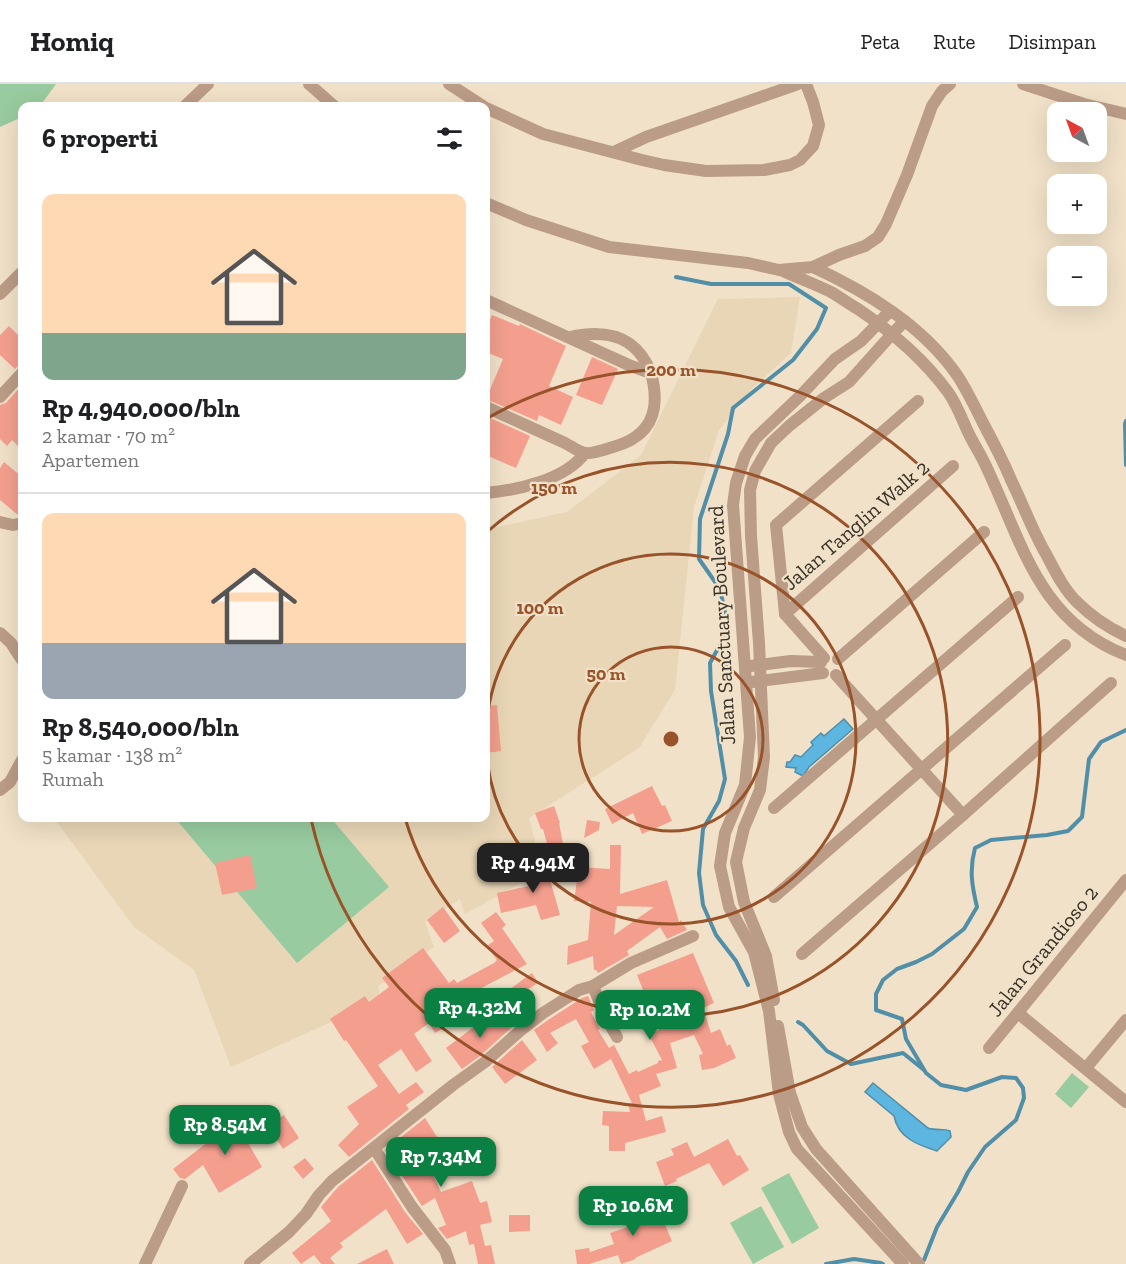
<!DOCTYPE html>
<html lang="id">
<head>
<meta charset="utf-8">
<style>
	:root { --surface:#fff; --page:#f6f6f6; --text:#202124; --muted:#757577; --line:#e0e0e0; --accent:#0b8043 }
	body { margin:0; font-family:"Zilla Slab",serif; background:var(--page); color:var(--text); height:100vh; display:flex; flex-direction:column; font-size:22px; white-space:nowrap }
	* { box-sizing:border-box; margin:0 }
	p { font-size:20px; color:var(--muted) }
	.icon { flex:none; width:33px; height:33px; fill:none; stroke:currentColor; stroke-width:2; stroke-linecap:round; stroke-linejoin:round }
	.map { position:relative; flex:1; overflow:hidden }
	.drawer { position:absolute; left:18px; top:18px; width:472px; height:720px; display:flex; flex-direction:column; background:var(--surface); border-radius:12px; box-shadow:0 6px 24px #0002 }
	.drawer>* { flex:none }
	.needle { width:39px; rotate:319deg }
	.fabs { position:absolute; left:1047px; top:18px; display:grid; gap:12px }
	.fabs a { display:grid; place-items:center; width:60px; height:60px; border-radius:12px; background:var(--surface); box-shadow:0 6px 24px #0002; font-size:30px }
	.price { position:absolute; translate:-50% -51px; padding:0 14px; border-radius:12px; background:var(--accent); color:#fff; font-size:20px; line-height:39px; filter:drop-shadow(0 2px 3px #0008) }
	.price::after { content:''; position:absolute; left:50%; top:36px; width:18px; height:14px; margin-left:-9px; background:inherit; clip-path:polygon(0 0,100% 0,50% 100%) }
	.price.current { background:#222; color:#fff }
	ul { padding:0; list-style:none }
	li { display:grid; align-content:center; gap:12px; height:318px; padding:0 24px }
	li+li { border-top:2px solid var(--line) }
	li span { display:grid; place-items:center; height:186px; border-radius:12px; color:#555 }
	li>.icon { margin-inline-start:auto }
	span .icon { width:108px; height:108px; fill:#fffc; stroke-width:1 }
	li b { font-size:26px }
	h2 { display:flex; justify-content:space-between; align-items:center; height:72px; padding:0 24px; font-size:26px }
	header { display:flex; align-items:center; gap:36px; box-sizing:border-box; height:84px; padding:0 30px; background:var(--surface); border-bottom:2px solid var(--line) }
	header strong { font-size:28px }
	nav { display:flex; gap:33px; margin-inline-start:auto; font-size:21px }
	.map>svg:first-child { display:block }
	.built { fill:#e8d6b6 }
	.green { fill:#98cb9f }
	.water { fill:#5cb6e0; stroke:#518ea8; stroke-width:1.5 }
	.lines { fill:none; stroke-linecap:round; stroke-linejoin:round }
	.stream { stroke:#518ea8; stroke-width:4 }
	.building { fill:#f49f8e; fill-rule:evenodd }
	.minor { stroke:#bb9c87; stroke-width:12 }
	.ring { fill:none; stroke:#99532a; stroke-width:3 }
	.labels { text-anchor:middle; stroke-width:4.5; stroke-linejoin:round; paint-order:stroke }
	.street-label { font-size:21px; fill:#373127; stroke:#f1e1c8 }
	.centre { fill:#99532a; stroke:#f1e1c8; stroke-width:3 }
	.ring-label { font-size:18px; text-anchor:middle; font-weight:bold; fill:#99532a; stroke:#f1e1c8; stroke-width:4.5; stroke-linejoin:round; paint-order:stroke }
</style>
</head>
<body>
<header>
<strong>Homiq</strong>
<nav><a>Peta</a><a>Rute</a><a>Disimpan</a></nav>
</header>
<div class="map">
<svg width="1126" height="1180" viewBox="0 0 1126 1180">
	<rect width="100%" height="100%" fill="#f1e1c8"/>
	<!-- built -->
	<polygon class="built" points="800,213 791,269 752,305 719,346 694,423 675,606 639,664 529,734 543,787 465,830 460,815 425,838 434,863 378,902 380,916 231,983 194,886 134,843 54,734 486,734 486,443 497,443 567,428 641,371 718,215"/>
	<!-- green -->
	<g class="green">
		<polygon points="0,0 56,0 40,22 22,22 22,33 0,43"/>
		<polygon points="175,734 331,734 389,803 297,879"/>
		<polygon points="1072,989 1089,1003 1071,1024 1055,1010"/>
		<polygon points="789,1089 819,1144 792,1160 761,1104"/>
		<polygon points="761,1122 784,1163 753,1180 730,1139"/>
	</g>
	<!-- water -->
	<g class="water">
		<polygon points="844,635 853,645 809,683 803,692 795,688 796,684 786,683 787,678 790,678 795,671 801,673 813,661 811,658 821,649 824,652"/>
		<path d="M873,999L928,1044C936,1047 944,1044 950,1047L951,1053L937,1067C918,1061 898,1054 894,1032L865,1008Z"/>
	</g>
	<g class="lines">
		<!-- stream -->
		<g class="stream">
			<polyline points="676,193 711,200 789,200 826,224 817,245 793,276 733,324 728,350 700,435 699,475 720,505 727,538 722,557 710,579 711,607 725,695 719,717 703,745 699,789 703,821 716,851 736,877 748,901"/>
			<polyline points="1126,337 1125,340 1126,381"/>
			<polyline points="798,938 803,941 827,967 851,980 903,969 924,986"/>
			<path d="M924,1176L937,1143L958,1108L968,1088L985,1063L1016,1036L1024,1014L1023,1004L1016,994L1002,993L966,1006L941,1001L926,989L906,955L902,935L876,926V910L883,896L897,885L916,878L932,870L964,845L977,823C972,802 969,786 975,764L991,756L1047,751L1068,747L1082,733L1089,675L1101,658L1126,646"/>
			<polyline points="826,1180 854,1175 881,1179 883,1180"/>
		</g>
	</g>
	<!-- building -->
	<g class="building">
		<polygon points="492,231 519,242 520,240 566,262 549,302 573,313 561,341 539,331 537,337 486,315 503,275 486,268 486,245"/>
		<polygon points="9,242 22,255 22,281 19,281 15,285 0,271 0,251"/>
		<polygon points="592,273 618,285 602,321 576,311"/>
		<polygon points="22,301 22,366 12,356 7,362 0,355 0,321 6,319"/>
		<polygon points="486,332 530,352 516,384 486,371"/>
		<polygon points="4,378 22,393 22,425 18,431 0,416 0,384"/>
		<polygon points="497,621 501,667 486,669 486,622"/>
		<polygon points="652,702 662,722 665,721 672,737 642,750 633,729 612,740 605,725"/>
		<polygon points="554,722 560,739 559,739 563,760 548,763 543,745 541,745 535,729"/>
		<polygon points="587,736 600,738 599,746 584,754"/>
		<path d="M610,761H621L620,810L667,796L679,838L681,836L687,846L667,855L660,843L627,867L629,871L598,889L596,886H594L593,872L567,881L568,862L588,856L591,818L574,817L579,783L610,785ZM617,822L654,823L614,851Z"/>
		<polygon points="250,771 257,804 222,811 215,779"/>
		<polygon points="547,777 553,790 549,792 560,831 541,836 536,821 501,829 497,809 529,802 522,789"/>
		<polygon points="443,823 460,847 444,859 427,836"/>
		<polygon points="496,828 506,841 502,844 527,880 468,911 476,924 435,949 429,939 414,950 432,977 416,988 401,965 378,981 399,1010 416,998 424,1008 406,1021 409,1025 349,1073 338,1061 359,1040 347,1023 378,1002 346,956 344,957 330,935 365,912 369,918 389,903 382,894 423,864 449,899 454,895 457,899 494,879 497,876 487,862 494,857 481,839"/>
		<polygon points="693,869 714,919 703,924 711,949 720,945 727,962 730,960 736,974 714,984 702,986 699,971 703,970 694,951 670,959 677,984 656,990 661,1002 639,1011 646,1037 662,1032 666,1048 625,1059 625,1067 609,1067 609,1042 602,1041 603,1027 630,1028 628,1020 632,1019 611,975 594,985 581,962 589,958 576,935 550,949 558,959 547,968 534,946 548,936 582,914 588,912 594,926 591,928 600,945 598,946 609,964 614,961 629,990 637,986 638,988 658,979 658,977 662,976 649,951 659,946 637,891"/>
		<polygon points="532,889 538,899 515,913 510,905"/>
		<polygon points="499,924 513,942 480,972 462,985 446,964"/>
		<polygon points="522,956 537,976 505,1000 492,983"/>
		<polygon points="247,1028 258,1041 244,1052 262,1083 219,1109 203,1081 185,1095 180,1094 173,1085"/>
		<polygon points="284,1031 299,1054 283,1065 268,1041"/>
		<polygon points="425,1034 439,1056 441,1055 450,1071 429,1083 441,1108 472,1097 480,1119 487,1117 492,1138 480,1141 485,1162 491,1161 495,1180 478,1180 474,1160 469,1161 466,1147 447,1155 438,1144 446,1141 435,1114 422,1122 385,1066"/>
		<polygon points="728,1055 737,1072 740,1071 749,1086 723,1102 709,1079 676,1095 677,1097 665,1102 656,1078 674,1071 671,1065 687,1058 694,1073"/>
		<polygon points="305,1074 314,1085 303,1095 293,1083"/>
		<polygon points="372,1076 405,1128 423,1150 407,1160 386,1125 340,1159 343,1163 330,1174 335,1180 321,1180 314,1171 301,1180 292,1169 331,1137 321,1123 338,1103"/>
		<polygon points="612,1107 614,1125 599,1127 597,1109"/>
		<polygon points="658,1114 665,1126 660,1129 672,1157 635,1174 636,1175 621,1180 618,1171 589,1180 577,1180 575,1166 589,1164 590,1168 614,1160 610,1149 637,1140 631,1128"/>
		<polygon points="509,1131 530,1131 530,1147 509,1148"/>
		<polygon points="387,1165 394,1180 357,1180"/>
	</g>
	<g class="lines">
		<!-- minor -->
		<g class="minor">
			<polyline points="309,0 334,22"/>
			<polyline points="449,0 483,22"/>
			<polyline points="1023,0 1084,20 1126,30"/>
			<polyline points="185,22 208,0"/>
			<polyline points="486,24 543,50 642,76 664,81 706,87 764,86 790,81 800,76 813,62 819,41 813,18 806,0"/>
			<polyline points="614,68 646,53 798,0"/>
			<polyline points="486,119 526,136 609,163 748,179 779,186 813,183 839,171 865,162 878,153 886,140 907,91 932,22 942,7 950,0"/>
			<path d="M813,183C867,208 922,241 957,291C967,306 975,323 983,339C993,358 1003,376 1011,396C1023,420 1032,446 1046,470C1055,487 1064,506 1078,519C1093,534 1107,543 1126,552"/>
			<path d="M781,186C798,194 815,200 831,208C840,213 849,220 858,225C892,248 923,274 948,308C956,319 962,335 968,348C973,359 980,369 985,380C1022,457 1037,536 1126,571"/>
			<polyline points="0,210 22,188"/>
			<path d="M486,216L631,282L651,289C661,326 652,352 613,363C606,365 592,370 586,369C580,369 571,362 565,359C539,347 512,335 486,323"/>
			<polyline points="890,227 861,257 835,275 800,312 755,355 745,372 736,399 733,421 734,434 750,653 745,701 725,749 720,782 729,823 754,868 769,927 779,1010 789,1048 797,1065 903,1180"/>
			<path d="M570,253C606,245 636,251 651,289"/>
			<polyline points="0,313 22,289"/>
			<path d="M486,409C518,406 565,396 585,369"/>
			<polyline points="0,438 13,441 22,439"/>
			<polyline points="785,530 953,382"/>
			<polyline points="0,549 11,559 22,576"/>
			<polyline points="824,574 785,530 776,441 918,317"/>
			<polyline points="838,575 984,448"/>
			<polyline points="751,582 791,577 821,578"/>
			<polyline points="836,591 963,731"/>
			<polyline points="752,598 823,589"/>
			<polyline points="0,706 10,698 22,676"/>
			<polyline points="774,724 1018,513"/>
			<polyline points="774,813 1065,561"/>
			<polyline points="802,870 963,731 1111,599"/>
			<polyline points="593,902 605,932 617,953"/>
			<polyline points="774,916 766,872 744,818 736,778 744,744 760,706 764,673 759,559 751,452 750,406 755,387 771,359 789,342 824,314 849,298 892,250 905,237"/>
			<polyline points="1018,929 1126,1018"/>
			<polyline points="778,942 790,1009 802,1043 816,1065 919,1180"/>
			<polyline points="989,964 1126,796"/>
			<polyline points="1086,984 1126,936"/>
			<polyline points="374,1064 412,1123 445,1166 450,1180"/>
			<polyline points="145,1180 182,1102"/>
			<polyline points="250,1180 289,1148 306,1130 319,1111 332,1097 453,1001 485,978 521,946 543,929 579,906 593,902 631,879 693,852"/>
		</g>
	</g>
	<!-- distance rings -->
	<g class="ring">
		<circle cx="671" cy="655" r="92"/>
		<path d="M486 653A185 185 0 1 1 486 657"/>
		<path d="M487 448A277 277 0 1 1 405 734"/>
		<path d="M486 335A369 369 0 1 1 311 735"/>
	</g>
	<g class="labels">
		<!-- street labels -->
		<g class="street-label">
			<text transform="translate(856 441) rotate(-41)" y="7">Jalan Tanglin Walk 2</text>
			<text transform="translate(722 541) rotate(-93)" y="7">Jalan Sanctuary Boulevard</text>
			<text transform="translate(1043 867) rotate(-51)" y="7">Jalan Grandioso 2</text>
		</g>
	</g>
	<circle cx="671" cy="655" r="9" class="centre"/>
	<g class="ring-label">
		<text x="671" y="292">200 m</text>
		<text x="554" y="410">150 m</text>
		<text x="540" y="530">100 m</text>
		<text x="606" y="596">50 m</text>
	</g>
</svg>
<div class="fabs">
<a><svg class="needle" viewBox="-14 -14 28 28"><path d="M0-13l5 13h-10z" fill="#e53935"/><path d="M0 13l5-13h-10z" fill="#757577"/></svg></a>
<a>+</a>
<a>−</a>
</div>
<b class="price current" style="left:533px;top:810px">Rp 4.94M</b>
<b class="price" style="left:480px;top:955px">Rp 4.32M</b>
<b class="price" style="left:650px;top:957px">Rp 10.2M</b>
<b class="price" style="left:225px;top:1072px">Rp 8.54M</b>
<b class="price" style="left:441px;top:1104px">Rp 7.34M</b>
<b class="price" style="left:633px;top:1153px">Rp 10.6M</b>
<section class="drawer">
<h2>6 properti<svg class="icon" aria-label="filters" viewBox="0 0 24 24"><path d="M4 7h16M4 17h16"/><circle cx="9" cy="7" r="2"/><circle cx="15" cy="17" r="2"/></svg></h2>
<ul>
<li><span style="background:linear-gradient(#ffd9b3 75%,#7fa58c 0)"><svg class="icon" aria-label="home" viewBox="0 0 24 24"><path d="M3 11l9-7 9 7M6 9v11h12V9"/></svg></span><div><b>Rp 4,940,000/bln</b><p>2 kamar · 70 m²</p><p>Apartemen</p></div></li>
<li><span style="background:linear-gradient(#ffd9b3 70%,#9aa5b1 0)"><svg class="icon" aria-label="home" viewBox="0 0 24 24"><path d="M3 11l9-7 9 7M6 9v11h12V9"/></svg></span><div><b>Rp 8,540,000/bln</b><p>5 kamar · 138 m²</p><p>Rumah</p></div></li>
</ul>
</section>
</div>
</body>
</html>
